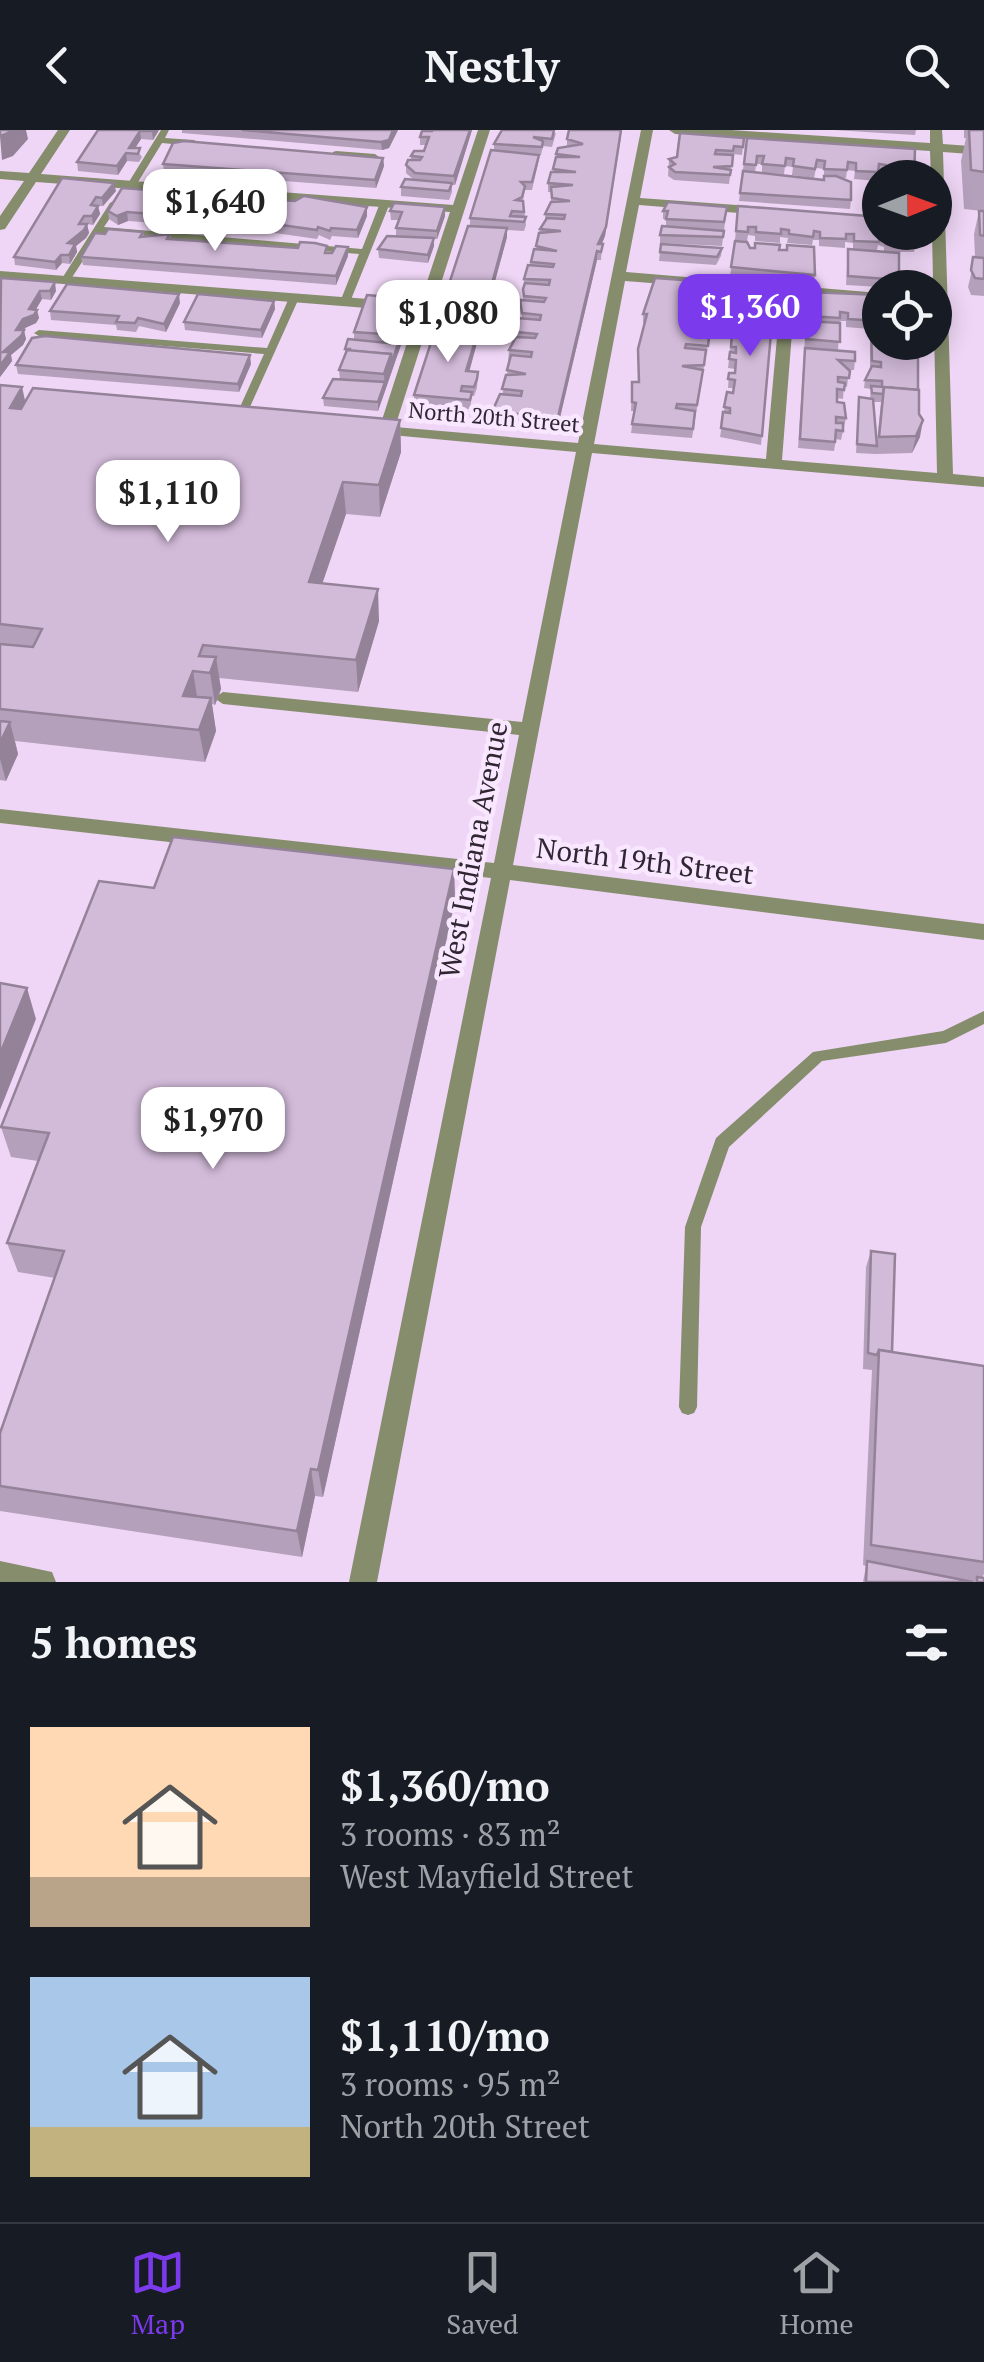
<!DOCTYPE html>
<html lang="en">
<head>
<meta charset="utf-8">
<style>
	:root { --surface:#171b24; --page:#242831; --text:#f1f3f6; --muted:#9ea1a6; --line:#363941; --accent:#7c3aed }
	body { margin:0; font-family:"PT Serif",serif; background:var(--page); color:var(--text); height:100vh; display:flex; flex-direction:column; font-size:38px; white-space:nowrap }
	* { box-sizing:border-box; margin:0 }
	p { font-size:32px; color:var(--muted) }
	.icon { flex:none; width:55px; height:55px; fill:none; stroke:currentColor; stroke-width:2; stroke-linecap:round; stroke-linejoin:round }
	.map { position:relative; height:1452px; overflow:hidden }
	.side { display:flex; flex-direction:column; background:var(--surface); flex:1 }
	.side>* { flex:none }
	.needle { width:65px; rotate:89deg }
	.buttons { position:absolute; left:862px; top:30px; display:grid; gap:20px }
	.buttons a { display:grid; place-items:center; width:90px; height:90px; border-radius:50%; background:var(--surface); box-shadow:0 5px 25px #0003; font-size:50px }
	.price { position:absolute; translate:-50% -85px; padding:0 22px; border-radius:20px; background:#fff; color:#222; font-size:32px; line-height:65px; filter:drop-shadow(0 2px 5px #0008) }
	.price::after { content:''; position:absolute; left:50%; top:60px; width:30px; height:22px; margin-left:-15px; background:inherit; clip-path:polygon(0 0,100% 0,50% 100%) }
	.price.on { background:var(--accent); color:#fff }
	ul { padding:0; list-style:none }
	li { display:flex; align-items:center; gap:30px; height:250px; padding:0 30px }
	li span { display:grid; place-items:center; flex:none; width:280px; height:200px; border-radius:0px; color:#555 }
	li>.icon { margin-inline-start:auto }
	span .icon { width:120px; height:120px; fill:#fffc; stroke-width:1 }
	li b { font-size:42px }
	h2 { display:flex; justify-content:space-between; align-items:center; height:120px; padding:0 30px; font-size:42px }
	header { display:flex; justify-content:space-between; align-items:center; height:130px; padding:0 30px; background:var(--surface); font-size:45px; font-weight:800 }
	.tabs { display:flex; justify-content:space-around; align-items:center; height:140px; border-top:2px solid var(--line); background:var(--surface); font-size:28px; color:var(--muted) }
	.tabs a { display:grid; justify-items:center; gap:5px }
	.tabs .on { color:var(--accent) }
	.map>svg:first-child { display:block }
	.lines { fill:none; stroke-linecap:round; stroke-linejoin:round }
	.lane { fill:#858d6c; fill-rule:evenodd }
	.street { fill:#858d6c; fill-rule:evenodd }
	.wall { fill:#b5a0bb; fill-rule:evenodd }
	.shaded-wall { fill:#938298 }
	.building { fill:#d2bad9; stroke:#938298; stroke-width:2.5 }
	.labels { text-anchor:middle; stroke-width:9; stroke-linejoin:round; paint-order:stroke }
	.far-street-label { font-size:22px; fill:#2f2632; stroke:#f9e6ff }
	.street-label { font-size:28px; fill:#2f2632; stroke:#f9e6ff }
</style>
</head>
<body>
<header><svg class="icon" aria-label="back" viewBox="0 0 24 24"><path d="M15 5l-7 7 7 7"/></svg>Nestly<svg class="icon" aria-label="search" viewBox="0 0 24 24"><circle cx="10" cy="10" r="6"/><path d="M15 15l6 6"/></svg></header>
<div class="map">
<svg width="984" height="1452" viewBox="0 0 984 1452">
	<rect width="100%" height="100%" fill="#efd6f6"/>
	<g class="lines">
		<!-- lane -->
		<g class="lane">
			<polygon points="161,0 169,0 165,8 194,10 198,13 194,16 162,13 135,57 129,57 127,55"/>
			<polygon points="336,21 375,24 379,27 375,30 333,26 333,22"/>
			<polygon points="115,70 120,73 104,97 362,119 380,73 385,70 390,73 350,172 345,175 340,172 359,124 101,103 69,152 63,152 61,150 110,73"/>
			<polygon points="294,165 299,168 245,288 240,291 235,288 264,224 39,206 34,203 39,200 267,218 289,168"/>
			<polygon points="984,881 984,894 946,913 822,931 729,1017 701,1097 697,1277 694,1283 688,1285 682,1283 679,1277 685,1097 716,1008 813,922 943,901"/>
		</g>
		<!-- street -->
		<g class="street">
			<path d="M58,0H70L41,44L453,75L478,0H490L395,297L578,313L641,0H653L640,68L765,77L772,81L765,85L639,75L626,142L880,163V171L795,164L782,330L937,343L932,102H935V48H931L930,21L675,4L669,0H731L930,13V0H942L943,14L984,17V25L943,22L953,344L984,347V357L592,323L513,735L984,794V810L510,750L377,1452H349L491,748L0,693V679L494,733L519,605L223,574L214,568L223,562L522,592L576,322L370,303V297L380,296L417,182L0,149V141L420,173L450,82L36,52L5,99L0,100V86L24,51L0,49V41L29,43ZM625,151L781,163L766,329L594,314Z"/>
			<polygon points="0,1431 52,1442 56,1452 0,1452"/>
		</g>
	</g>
	<!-- wall -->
	<g class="wall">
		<polygon points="98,0 159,0 153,10 141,9 135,18 142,27 139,32 127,31 118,45 78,41 77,32"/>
		<polygon points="182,0 398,0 389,18 382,20 182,3"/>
		<polygon points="422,0 472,0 455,55 452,55 452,62 449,70 401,66 401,57 414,50 406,43 406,35 411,30 411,26 424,21 426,15 420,15 420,7"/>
		<polygon points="833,0 916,0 915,5"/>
		<polygon points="964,0 984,0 984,166 971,165 968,157 975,127 974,104 979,81 982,81 964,79 961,31 966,8 964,8"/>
		<polygon points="556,3 552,17 543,16 541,25 532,25 539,25 538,34 532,60 525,60 523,71 526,95 524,101 507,100 507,107 491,166 449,162 449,154 470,96 470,88 494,21 494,14"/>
		<polygon points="621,7 605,106 602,114 601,130 597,130 558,296 492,291 492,282 502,265 507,245 509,220 517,207 517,188 522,188 520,170 523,170 524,149 536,119 540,99 545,92 545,84 551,72 551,62 548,62 548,53 553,42 558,18 567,16 567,9"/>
		<polygon points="744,8 742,25 733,24 729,54 674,50 668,46 669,29"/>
		<path d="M747,8L915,19L914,48H885V43H878L877,51L854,49L855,41L847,40L846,48H841L851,70L850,79L739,71ZM756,34H762V43L784,44L785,36L793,37L792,45L814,48L816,38L824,39V50L755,43Z"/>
		<polygon points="383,28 384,36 376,58 164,42 163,34"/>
		<polygon points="62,48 116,61 103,76 98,76 100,84 93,95 87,94 89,103 86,108 76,116 77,122 70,134 62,133 56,140 15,135 14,127"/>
		<polygon points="738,76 916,113 914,122 885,122 899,150 898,158 846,155 848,119 884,122 884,117 878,115 877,120 853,120 853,113 845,112 845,118 819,116 819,110 813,110 812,115 787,113 788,108 780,107 780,113 755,111 755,106 748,105 747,111 735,110"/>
		<polygon points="727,77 722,116 660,113 660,105 666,96 666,89 663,89 663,81"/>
		<polygon points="108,81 367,86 358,108 332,106 330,110 319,105 317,109 261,101 128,91 118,95 109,89"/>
		<polygon points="390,81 445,86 437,109 434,109 434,116 428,133 379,128 378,119 396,106 396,98 399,90 391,90"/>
		<polygon points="143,102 144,106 170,104 171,109 328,123 332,123 348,117 348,126 336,155 83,135 81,127 105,104"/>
		<polygon points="735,111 750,118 779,120 815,145 814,154 730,146"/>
		<polygon points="661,114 722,118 721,126 716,135 659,131"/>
		<polygon points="0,149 56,161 51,170 42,169 36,179 39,188 36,193 25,198 23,200 26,209 23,215 11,225 12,231 0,247"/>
		<polygon points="724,153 721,172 716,172 712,206 708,205 707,225 706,224 692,308 631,303 634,281 631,281 632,252 638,252 645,193 643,193 643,184"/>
		<polygon points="775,157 761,315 720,307 727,262 733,263 734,258 728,258 729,243 734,243 735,239 728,238 732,203 738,203 738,201 733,200 734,192 736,188 734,188 729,174 730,166 736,166"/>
		<path d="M808,162L880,165V194L878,196L920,307L912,323L876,324L856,323L859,267L870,268L871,259L864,258L865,250L870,239V199L846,197V191H840L838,220L855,231L854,240H849L847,257L844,256L843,269L837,268V272L846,288L841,310L836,309L834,321L798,318ZM873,272H881L877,312Z"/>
		<polygon points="410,169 411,186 378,281 324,276 323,268 340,250 339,240 345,224 345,219 354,210 354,202"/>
		<polygon points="274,171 275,179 262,208 185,200 184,192"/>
		<polygon points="180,173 166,202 139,196 136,202 117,200 116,195 51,190 50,181"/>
		<polygon points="478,209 469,241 478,242 477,258 474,266 472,266 470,279 414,274 414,265"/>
		<polygon points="251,234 239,262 18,244 16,235"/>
		<polygon points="0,255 25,271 400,290 401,322 380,387 346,384 322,453 379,491 358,562 219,548 221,559 215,575 212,574 216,601 205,632 15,611 18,624 6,651 0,650"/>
		<polygon points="454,739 455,771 323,1367 315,1366 302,1427 0,1381 0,1356 55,1148 18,1142 7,1113 38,1031 11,1027 1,997 154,758"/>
		<polygon points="871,1121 892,1222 984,1236 984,1444 982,1448 984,1452 863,1452 866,1436 863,1435 872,1240 863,1239 866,1137"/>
	</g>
	<!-- shaded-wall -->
	<g class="shaded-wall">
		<polygon points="11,0 26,0 28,9 13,26 2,30 0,6"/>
		<polygon points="152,0 159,0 153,10 152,1"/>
		<polygon points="393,0 398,0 389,18 382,20 381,12"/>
		<polygon points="470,0 472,0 455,55 454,46"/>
		<polygon points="621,0 605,106 598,122 598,114"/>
		<polygon points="140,1 141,9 132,23 129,18"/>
		<polygon points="126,23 127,31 118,45 117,36"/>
		<polygon points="383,28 384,36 376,58 375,50"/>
		<polygon points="114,53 116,61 103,76 102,68"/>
		<polygon points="98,76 100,84 93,95 92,86"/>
		<polygon points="367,77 367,86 358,108 357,100"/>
		<polygon points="445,77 445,86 437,109 437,101"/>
		<polygon points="127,82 128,91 118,95 117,86"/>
		<polygon points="87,94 89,103 86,108 76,116 77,122 70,134 68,113"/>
		<polygon points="507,98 507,107 491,166 491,157"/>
		<polygon points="434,108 434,116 428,133 428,125"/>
		<polygon points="348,117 348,126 336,155 336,146"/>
		<polygon points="597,121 597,130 558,296 558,287"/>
		<polygon points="61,125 62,133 56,140 55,132"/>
		<polygon points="55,152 56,161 51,170 50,161"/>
		<polygon points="40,161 42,169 32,186 37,180 39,188 36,193 25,198 19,208 24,200 26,209 23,215 11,225 12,231 0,247 0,236 3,222"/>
		<polygon points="179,164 180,173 166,202 164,194"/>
		<polygon points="410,169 411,186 385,261 384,244 391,224 398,214 398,205"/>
		<polygon points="274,171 275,179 262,208 261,200"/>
		<polygon points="478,201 478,209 467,250 466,241"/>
		<polygon points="250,225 251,234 239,262 238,254"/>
		<polygon points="385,252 385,261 378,281 378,272"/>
		<polygon points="22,257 29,288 10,278"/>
		<polygon points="400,290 401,322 380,387 379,355"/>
		<polygon points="923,290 920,307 912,323 916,306"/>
		<polygon points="343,352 346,384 312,484 309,452"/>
		<polygon points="378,459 379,491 358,562 356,530"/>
		<polygon points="216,527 221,559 215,575 210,543"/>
		<polygon points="193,541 198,573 183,566"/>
		<polygon points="211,568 216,601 205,632 199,600"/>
		<polygon points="10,592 18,624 6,651 0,629 0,613"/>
		<polygon points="454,739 455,771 323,1367 318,1340"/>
		<polygon points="27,858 36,889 0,980 0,924"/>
		<polygon points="311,1339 315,1366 302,1427 297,1401"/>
	</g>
	<!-- building -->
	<g class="building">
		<polygon points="0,0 11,0 8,3 0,6"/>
		<polygon points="98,0 152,0 152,1 140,1 129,18 140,18 138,24 126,23 117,36 77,32"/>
		<polygon points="242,0 393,0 389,10 381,12"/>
		<polygon points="431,0 470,0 454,46 415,43 406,35 408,30 420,30 422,27 411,26 414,21 424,21 429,7 420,7 422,1 433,1"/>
		<polygon points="502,0 554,0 552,9 533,7 543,11 542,17 494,14"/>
		<polygon points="569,0 621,0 606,97 598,114 603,114 601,122 597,121 558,287 492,282 500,264 521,266 522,261 502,259 506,245 526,244 507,240 511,225 531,227 532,222 509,220 516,207 535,208 537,204 517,202 517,188 540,190 541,185 522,183 520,170 544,172 546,168 524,166 523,159 525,153 549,155 550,150 524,149 528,135 553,137 554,134 531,132 534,119 557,121 536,116 539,103 561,101 540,99 547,88 564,89 565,85 545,84 551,72 570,71 552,68 551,57 573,55 548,53 551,42 576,42 553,39 556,27 580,27 556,24 558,18 583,14 567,9"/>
		<polygon points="969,0 984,0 984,42 971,40"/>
		<polygon points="680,3 744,8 743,17 734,16 733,21 716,20 715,24 733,25 732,36 713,37 731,40 730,45 675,42 669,37 675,34 669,29 677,27"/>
		<polygon points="747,8 915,19 914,48 886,45 886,35 879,34 878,42 856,41 856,33 848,32 847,40 824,39 825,31 817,30 815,39 793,36 794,29 786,28 785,36 762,34 764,26 757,26 756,35 744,34"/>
		<polygon points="184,11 383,28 375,50 163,34 173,13"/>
		<polygon points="491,20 539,25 532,52 521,52 525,56 522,67 516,70 523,71 524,82 512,81 510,86 526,87 524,92 470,88"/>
		<polygon points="743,41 824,50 824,46 836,46 851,52 851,70 740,63"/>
		<polygon points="62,48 114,53 102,68 96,67 91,75 98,76 92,86 84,86 79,94 87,94 84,100 68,113 75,114 69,125 61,125 55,132 14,127"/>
		<polygon points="405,49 452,53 449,61 401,57"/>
		<polygon points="122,58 295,71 304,66 367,77 357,100 331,98 330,101 318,97 317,100 260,92 127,82 117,86 108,81"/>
		<polygon points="668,72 727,77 724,92 666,89 668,81 663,81"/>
		<polygon points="394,73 445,77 437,101 396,98 402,82 390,81"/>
		<polygon points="738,76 880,87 880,102 916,102 916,113 886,114 886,108 879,106 879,112 854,111 854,104 846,104 846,109 820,108 820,102 814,101 813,107 789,104 789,100 781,99 781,104 756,102 756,97 748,97 748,102 736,101"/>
		<polygon points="979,81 984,81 984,106 980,105"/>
		<polygon points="468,96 507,98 491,157 449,154"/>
		<polygon points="662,96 724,101 723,107 660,105"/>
		<polygon points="108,99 143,102 140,107 170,104 167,109 298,118 300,112 315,113 327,116 325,123 332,123 336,116 348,117 336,146 81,127 95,103 105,104"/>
		<polygon points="387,106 434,108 428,125 378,119"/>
		<polygon points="735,111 747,112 750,118 755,118 755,113 780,115 779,120 787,120 787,115 814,117 815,145 731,137"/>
		<polygon points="661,114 722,118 717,127 660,122"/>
		<polygon points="848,119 899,123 899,150 848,146"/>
		<polygon points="973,127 984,128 984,149 975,148 971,140"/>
		<polygon points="1,148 55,152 50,161 40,161 29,179 37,180 34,185 23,189 16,200 24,200 21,206 3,222 10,222 0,236"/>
		<polygon points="655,148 724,153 722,163 693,163 711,165 711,171 716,172 715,178 690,179 714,183 713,197 688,195 688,200 706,201 709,208 708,216 686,214 685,218 706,220 704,235 682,236 703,240 697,275 677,274 676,278 695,281 693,299 632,294 636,273 632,272 632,252 639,252 638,219 647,184 643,184"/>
		<polygon points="67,154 179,164 164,194 138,188 135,193 116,192 119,186 50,181"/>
		<polygon points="737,154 775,157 762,306 721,298 723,282 730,283 730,278 724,277 727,262 733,263 735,250 728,249 729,243 735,243 736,230 729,229 730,222 736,223 736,217 731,217 732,203 738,203 739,192 734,192 741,180 735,180 730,166 736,166"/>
		<polygon points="808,162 880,165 879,191 848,189 848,183 840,182 840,188 808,186"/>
		<polygon points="198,164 274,171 261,200 184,192"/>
		<polygon points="367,165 410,169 398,205 354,202"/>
		<polygon points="806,191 840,193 840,212 806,209"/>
		<polygon points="871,195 880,196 880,212 918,212 918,260 884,257 883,264 872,263 871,256 882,257 882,251 865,250 872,236 881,237 881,232 872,231"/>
		<polygon points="436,197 478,201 466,241 478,242 477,249 474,257 462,256 461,261 472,262 470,270 414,265"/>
		<polygon points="45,206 250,225 238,254 16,235 32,208"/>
		<polygon points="348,209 398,214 392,232 391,224 350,221 350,219 345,219"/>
		<polygon points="805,218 855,222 855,231 838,230 850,241 849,248 838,247 838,252 845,253 844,260 837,259 837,272 844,273 846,288 836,287 836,293 843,293 843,301 836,300 835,312 800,309"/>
		<polygon points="347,220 391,224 384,244 339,240"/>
		<polygon points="333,249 385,252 378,272 323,268"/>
		<polygon points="0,255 22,257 10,278 21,279 33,258 400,290 379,355 343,352 309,452 378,459 356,530 203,515 199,526 216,527 210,543 193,541 183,566 211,568 199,600 0,579 0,514 33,517 42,499 0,494"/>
		<polygon points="884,257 919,260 919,284 923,290 916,306 879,307"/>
		<polygon points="859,267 873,269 877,316 857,314"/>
		<polygon points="0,591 10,592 0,613"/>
		<polygon points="173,707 454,739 318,1340 311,1339 297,1401 0,1356 0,1303 64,1121 7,1113 49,1003 1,997 99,751 154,758"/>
		<polygon points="0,853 27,858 0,924"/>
		<polygon points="871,1121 895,1124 892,1222 879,1220 877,1225 868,1223"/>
		<polygon points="879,1220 984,1236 984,1432 871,1415"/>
		<polygon points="867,1431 973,1452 866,1452"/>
		<polygon points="977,1447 984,1448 984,1452 977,1452"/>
	</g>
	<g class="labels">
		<!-- far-street labels -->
		<g class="far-street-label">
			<text transform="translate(494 287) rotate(5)" y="8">North 20th Street</text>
		</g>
		<!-- street labels -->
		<g class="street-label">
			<text transform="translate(473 720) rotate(-79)" y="10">West Indiana Avenue</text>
			<text transform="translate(645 731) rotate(7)" y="10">North 19th Street</text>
		</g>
	</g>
</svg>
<div class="buttons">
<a><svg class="needle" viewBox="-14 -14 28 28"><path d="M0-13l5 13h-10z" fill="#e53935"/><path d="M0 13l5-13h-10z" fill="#9ea1a6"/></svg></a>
<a><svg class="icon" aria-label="locate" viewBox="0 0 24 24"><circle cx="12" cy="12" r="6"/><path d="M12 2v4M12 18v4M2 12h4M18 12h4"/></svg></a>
</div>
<b class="price" style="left:215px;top:124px">$1,640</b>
<b class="price on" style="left:750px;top:229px">$1,360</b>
<b class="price" style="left:448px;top:235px">$1,080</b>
<b class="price" style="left:168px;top:415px">$1,110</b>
<b class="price" style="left:213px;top:1042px">$1,970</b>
</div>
<section class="side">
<h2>5 homes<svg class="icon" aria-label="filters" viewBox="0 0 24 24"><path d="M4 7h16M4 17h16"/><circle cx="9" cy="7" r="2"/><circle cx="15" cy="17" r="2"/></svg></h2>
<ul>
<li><span style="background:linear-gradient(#ffd9b3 75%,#b9a48a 0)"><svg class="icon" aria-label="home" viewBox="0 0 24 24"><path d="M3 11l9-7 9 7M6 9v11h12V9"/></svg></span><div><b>$1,360/mo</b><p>3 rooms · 83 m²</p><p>West Mayfield Street</p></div></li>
<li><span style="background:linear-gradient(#a9c7e8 75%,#c2b280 0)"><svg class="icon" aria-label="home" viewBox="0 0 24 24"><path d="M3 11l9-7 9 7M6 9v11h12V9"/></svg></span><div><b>$1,110/mo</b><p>3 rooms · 95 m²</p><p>North 20th Street</p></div></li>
</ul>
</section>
<nav class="tabs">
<a class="on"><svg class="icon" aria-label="map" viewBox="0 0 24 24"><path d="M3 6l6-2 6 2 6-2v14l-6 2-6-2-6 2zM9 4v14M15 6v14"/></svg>Map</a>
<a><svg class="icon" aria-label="saved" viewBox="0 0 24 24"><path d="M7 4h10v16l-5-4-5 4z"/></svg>Saved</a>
<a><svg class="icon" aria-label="home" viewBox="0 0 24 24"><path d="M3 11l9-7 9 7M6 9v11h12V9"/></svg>Home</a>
</nav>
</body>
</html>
